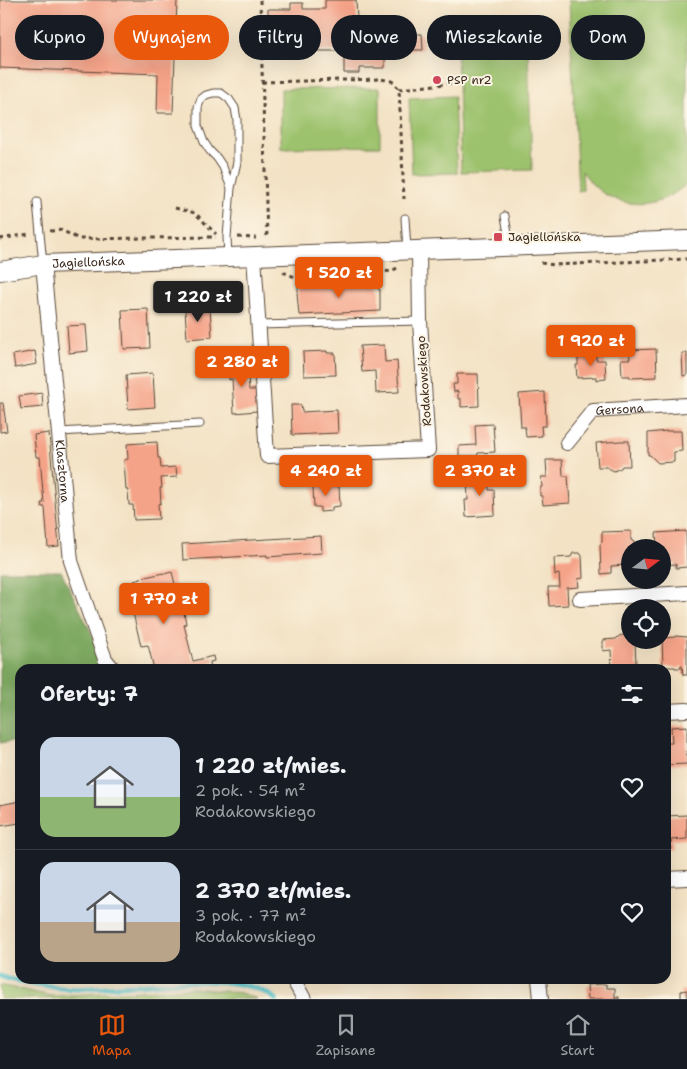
<!DOCTYPE html>
<html lang="pl">
<head>
<meta charset="utf-8">
<style>
	:root { --surface:#171b24; --page:#242831; --text:#f1f3f6; --muted:#9ea1a6; --line:#363941; --accent:#ea580c }
	body { margin:0; font-family:"Shantell Sans",sans-serif; background:var(--page); color:var(--text); height:100vh; display:flex; flex-direction:column; font-size:19px; white-space:nowrap }
	* { box-sizing:border-box; margin:0 }
	p { font-size:16px; color:var(--muted) }
	.icon { flex:none; width:28px; height:28px; fill:none; stroke:currentColor; stroke-width:2; stroke-linecap:round; stroke-linejoin:round }
	.map { position:relative; flex:1; overflow:hidden }
	.sheet { position:absolute; left:15px; top:664px; width:656px; height:320px; display:flex; flex-direction:column; background:var(--surface); border-radius:15px; box-shadow:0 5px 20px #0002 }
	.sheet>* { flex:none }
	.hud { position:absolute; left:15px; top:15px; width:658px; height:45px; display:flex; gap:10px }
	.needle { width:32px; rotate:74deg }
	.buttons { position:absolute; left:621px; top:539px; display:grid; gap:10px }
	.buttons a { display:grid; place-items:center; width:50px; height:50px; border-radius:50%; background:var(--surface); box-shadow:0 5px 20px #0002; font-size:25px }
	.price { position:absolute; translate:-50% -42px; padding:0 11px; border-radius:5px; background:var(--accent); color:#fff; font-size:16px; line-height:32px; filter:drop-shadow(0 1px 2px #0008) }
	.price::after { content:''; position:absolute; left:50%; top:30px; width:15px; height:11px; margin-left:-8px; background:inherit; clip-path:polygon(0 0,100% 0,50% 100%) }
	.price.selected { background:#222; color:#fff }
	ul { padding:0; list-style:none }
	li { display:flex; align-items:center; gap:15px; height:125px; padding:0 25px }
	li+li { border-top:1px solid var(--line) }
	li span { display:grid; place-items:center; flex:none; width:140px; height:100px; border-radius:15px; color:#555 }
	li>.icon { margin-inline-start:auto }
	span .icon { width:60px; height:60px; fill:#fffc; stroke-width:1 }
	li b { font-size:21px }
	h2 { display:flex; justify-content:space-between; align-items:center; height:60px; padding:0 25px; font-size:21px }
	.chip { padding:0 18px; border-radius:22px; background:var(--surface); box-shadow:0 5px 20px #0002; font-size:18px; line-height:45px }
	.chip.selected { background:var(--accent); color:#fff }
	.tab-bar { display:flex; justify-content:space-around; align-items:center; height:70px; border-top:1px solid var(--line); background:var(--surface); font-size:14px; color:var(--muted) }
	.tab-bar a { display:grid; justify-items:center; gap:2px }
	.tab-bar .selected { color:var(--accent) }
	.map>svg:first-child { display:block }
	.green { fill:#9cc26d; stroke:#6c7646 }
	.forest { fill:#7da860; stroke:#5c693f }
	.lines { fill:none; stroke-linecap:round; stroke-linejoin:round }
	.stream { stroke:#58c5ce; stroke-width:5 }
	.building { fill:#f5a388 }
	.service-casing { stroke:#574637; stroke-width:9 }
	.minor-casing { stroke:#574637; stroke-width:16 }
	.tertiary-casing { stroke:#574637; stroke-width:20 }
	.path { stroke:#574637; stroke-width:3; stroke-dasharray:4 4; stroke-linecap:butt }
	.service { stroke:#fff; stroke-width:7 }
	.minor { stroke:#fff; stroke-width:14 }
	.tertiary { stroke:#fff; stroke-width:18 }
	.poi-dot { fill:#d1495b; stroke:#fcf5e5; stroke-width:2 }
	.labels { text-anchor:middle; stroke-width:4; stroke-linejoin:round; paint-order:stroke }
	.poi-label { font-size:12px; fill:#3b2a1e; stroke:#fcf5e5; text-anchor:start }
	.street-label { font-size:12px; fill:#3b2a1e; stroke:#fcf5e5 }
</style>
</head>
<body>
<div class="map">
<svg width="687" height="999" viewBox="0 0 687 999">
	<rect width="100%" height="100%" fill="#fcf5e5"/>
	<filter id="ink" filterUnits="userSpaceOnUse"><feTurbulence type="fractalNoise" baseFrequency=".02" numOctaves="2"/><feDisplacementMap in="SourceGraphic" scale="10" xChannelSelector="R" yChannelSelector="G"/><feConvolveMatrix kernelMatrix="1 2 1 2 8 2 1 2 1" color-interpolation-filters="sRGB"/></filter>
	<filter id="wash" filterUnits="userSpaceOnUse"><feTurbulence type="fractalNoise" baseFrequency=".0096" numOctaves="4" result="noise"/><feDisplacementMap in="SourceGraphic" scale="20" xChannelSelector="R" yChannelSelector="G"/><feGaussianBlur stdDeviation="1.12" result="paint"/><feColorMatrix in="noise" values="0 0 0 0 0 0 0 0 0 0 0 0 0 0 0 0 0 1.4 0 .05"/><feComposite in="paint" operator="in"/></filter>
	<g filter="url(#wash)">
		<rect width="100%" height="100%" fill="#f3e2c4"/>
		<!-- green -->
		<g class="green">
			<path d="M569,0H687V183C661,209 622,211 594,186C590,182 586,176 582,171L583,190L578,191Z"/>
			<polygon points="527,20 532,170 461,172 456,22"/>
			<polygon points="380,88 380,146 281,148 281,89"/>
			<polygon points="454,96 457,173 412,174 409,98"/>
			<polygon points="0,985 51,996 194,988 241,993 257,999 0,999"/>
		</g>
		<!-- forest -->
		<polygon class="forest" points="0,571 61,571 109,669 20,669 20,740 0,743"/>
		<g class="lines">
			<!-- stream -->
			<path class="stream" d="M0,976L8,979L61,988L77,989C101,987 125,986 149,984C188,982 243,974 276,999"/>
		</g>
		<g id="blocks">
			<!-- building -->
			<g class="building">
				<polygon points="0,0 177,0 173,113 157,113 158,74 0,68"/>
				<polygon points="325,0 356,0 357,19 359,19 359,23 410,23 410,34 422,34 423,50 385,50 385,68 359,68 359,73 344,73 344,51 304,51 304,56 292,56 292,51 268,51 268,9 291,9 291,3 303,3 303,9 325,9"/>
				<polygon points="378,282 379,290 380,290 380,311 299,315 297,293 298,293 298,286"/>
				<polygon points="210,308 212,337 187,339 185,310"/>
				<polygon points="148,309 150,348 124,349 122,310"/>
				<polygon points="86,325 88,351 69,353 67,326"/>
				<polygon points="384,345 385,362 397,361 399,392 376,393 375,371 362,372 360,346"/>
				<polygon points="656,349 657,377 630,378 630,376 622,376 621,359 630,359 629,350"/>
				<polygon points="35,351 37,364 15,368 13,355"/>
				<polygon points="327,351 327,353 335,353 336,375 304,376 303,352"/>
				<polygon points="596,352 596,360 605,360 606,379 596,380 596,377 577,378 576,365 578,365 578,353"/>
				<polygon points="682,353 687,353 687,375 683,376"/>
				<polygon points="247,360 249,390 256,390 257,411 234,413 232,379 229,380 228,361"/>
				<polygon points="153,373 155,407 128,409 126,375"/>
				<polygon points="457,374 478,374 479,406 461,407 461,399 458,399 458,391 454,392 453,384 457,384"/>
				<polygon points="545,392 546,426 541,426 542,436 526,437 525,427 521,427 519,394"/>
				<polygon points="42,393 43,407 21,409 19,396"/>
				<polygon points="0,403 3,403 7,431 0,432"/>
				<polygon points="291,405 301,405 302,412 337,410 338,433 292,435"/>
				<polygon points="493,424 495,452 478,453 477,456 459,456 459,446 476,445 475,425"/>
				<polygon points="667,431 681,431 682,451 674,452 674,462 658,463 650,455 648,455 648,433"/>
				<polygon points="49,433 59,546 48,547 45,507 42,507 41,503 44,503 40,457 36,457 34,435"/>
				<polygon points="620,441 629,441 630,466 622,466 621,468 614,471 606,467 598,467 596,443"/>
				<polygon points="157,442 158,458 160,458 161,468 176,467 177,477 161,478 162,488 160,488 161,503 158,504 159,519 134,520 133,505 129,505 128,490 126,490 124,460 128,459 127,444"/>
				<polygon points="546,460 562,460 563,476 568,476 570,503 543,505 542,496 540,496 540,488 542,487 541,477 547,477"/>
				<polygon points="489,475 489,490 494,490 495,515 466,517 465,500 468,500 467,476"/>
				<polygon points="320,482 331,482 331,486 339,486 340,506 332,507 332,511 320,512 320,507 314,507 313,487 320,487"/>
				<polygon points="631,531 631,540 634,542 635,548 630,548 630,572 626,573 625,565 611,566 611,573 601,574 600,544 602,542 602,532"/>
				<polygon points="686,531 687,567 676,568 676,564 662,565 662,548 657,548 656,533"/>
				<polygon points="321,536 322,553 267,557 267,555 183,560 182,544"/>
				<polygon points="573,553 580,553 582,556 583,578 578,579 579,587 567,588 568,605 549,606 548,587 560,587 559,574 555,575 554,558 571,557"/>
				<polygon points="172,572 182,613 184,612 186,624 184,625 193,661 213,656 214,661 210,662 211,669 154,669 148,645 141,646 133,613 141,612 134,581 141,579 141,578 164,573 164,574"/>
				<polygon points="623,635 627,639 630,638 630,640 635,640 636,665 642,669 612,669 611,650 603,651 603,640 616,639 619,636"/>
				<polygon points="675,636 687,637 687,675 683,675 682,666 680,666 681,668 675,668 675,667 663,667 662,638 675,637"/>
				<polygon points="687,726 687,764 666,765 666,743 672,743 671,727"/>
				<polygon points="20,801 20,823 0,826 0,805"/>
				<polygon points="687,815 687,839 671,840 672,849 666,849 666,816"/>
				<polygon points="20,905 20,930 18,930 16,906"/>
				<polygon points="606,984 607,988 615,988 615,997 619,997 619,999 588,999 587,985"/>
				<polygon points="687,990 687,999 681,999 681,991"/>
			</g>
		</g>
	</g>
	<g filter="url(#ink)">
		<use href="#blocks" fill-opacity="0" stroke="#574637" stroke-width="1"/>
		<g class="lines">
			<!-- service casing -->
			<g class="service-casing">
				<g id="service">
					<polyline points="37,202 43,264"/>
					<polyline points="505,216 510,246"/>
					<polyline points="405,218 407,250"/>
					<polyline points="228,257 227,237 231,188 237,162 237,120 235,108 229,99 221,93 213,93 206,95 201,99 198,107 198,126 204,142 210,151 217,158 223,167 231,188"/>
					<polyline points="258,325 420,321"/>
					<polyline points="59,432 200,424"/>
				</g>
			</g>
			<!-- minor casing -->
			<g class="minor-casing">
				<g id="minor">
					<polyline points="254,256 267,456 428,450 420,321 419,250"/>
					<path id="s1" d="M43,264L71,561L105,659L113,669"/>
					<path id="s2" d="M567,443L593,411L687,405"/>
					<polyline points="580,599 687,593"/>
					<polyline points="666,711 687,710"/>
					<polyline points="666,879 687,878"/>
					<polyline points="293,979 304,999"/>
					<polyline points="539,979 541,999"/>
				</g>
			</g>
			<!-- tertiary casing -->
			<g class="tertiary-casing">
				<g id="tertiary">
					<path id="s3" d="M0,271L43,264L687,240"/>
				</g>
			</g>
			<!-- path -->
			<g class="path">
				<polyline points="260,0 267,238 265,238"/>
				<polyline points="262,82 381,79 392,81 399,89 404,199"/>
				<polyline points="399,89 454,83"/>
				<polyline points="175,208 195,213 216,234"/>
				<polyline points="50,231 61,230 79,239 216,237"/>
				<polyline points="238,237 256,238"/>
				<polyline points="0,239 29,234"/>
				<polyline points="541,263 554,265 687,259"/>
				<polyline points="283,272 295,277 392,271 397,268"/>
			</g>
			<!-- service -->
			<use href="#service" class="service"/>
			<!-- minor -->
			<use href="#minor" class="minor"/>
			<!-- tertiary -->
			<use href="#tertiary" class="tertiary"/>
		</g>
	</g>
	<!-- markers -->
	<g class="poi-dot">
		<circle cx="437" cy="80" r="5"/>
		<rect x="493" y="232" width="10" height="10" rx="2.5"/>
	</g>
	<g class="labels">
		<!-- poi labels -->
		<g class="poi-label">
			<text x="447" y="84">PSP nr2</text>
			<text x="508" y="241">Jagiellońska</text>
		</g>
		<!-- street labels -->
		<g class="street-label">
			<text dy="4" stroke="none"><textPath href="#s3" startOffset="89">Jagiellońska</textPath></text>
			<text transform="translate(424 381) rotate(-94)" y="4">Rodakowskiego</text>
			<text dy="4" stroke="none"><textPath href="#s2" startOffset="68">Gersona</textPath></text>
			<text dy="4" stroke="none"><textPath href="#s1" startOffset="208">Klasztorna</textPath></text>
		</g>
	</g>
</svg>
<div class="buttons">
<a><svg class="needle" viewBox="-14 -14 28 28"><path d="M0-13l5 13h-10z" fill="#e53935"/><path d="M0 13l5-13h-10z" fill="#9ea1a6"/></svg></a>
<a><svg class="icon" aria-label="locate" viewBox="0 0 24 24"><circle cx="12" cy="12" r="6"/><path d="M12 2v4M12 18v4M2 12h4M18 12h4"/></svg></a>
</div>
<b class="price" style="left:339px;top:299px">1 520 zł</b>
<b class="price selected" style="left:198px;top:323px">1 220 zł</b>
<b class="price" style="left:591px;top:367px">1 920 zł</b>
<b class="price" style="left:242px;top:388px">2 280 zł</b>
<b class="price" style="left:326px;top:497px">4 240 zł</b>
<b class="price" style="left:480px;top:497px">2 370 zł</b>
<b class="price" style="left:164px;top:625px">1 770 zł</b>
<div class="hud">
<a class="chip">Kupno</a>
<a class="chip selected">Wynajem</a>
<a class="chip">Filtry</a>
<a class="chip">Nowe</a>
<a class="chip">Mieszkanie</a>
<a class="chip">Dom</a>
</div>
<section class="sheet">
<h2>Oferty: 7<svg class="icon" aria-label="filters" viewBox="0 0 24 24"><path d="M4 7h16M4 17h16"/><circle cx="9" cy="7" r="2"/><circle cx="15" cy="17" r="2"/></svg></h2>
<ul>
<li><span style="background:linear-gradient(#c9d6e8 60%,#8fb573 0)"><svg class="icon" aria-label="home" viewBox="0 0 24 24"><path d="M3 11l9-7 9 7M6 9v11h12V9"/></svg></span><div><b>1 220 zł/mies.</b><p>2 pok. · 54 m²</p><p>Rodakowskiego</p></div><svg class="icon" aria-label="heart" viewBox="0 0 24 24"><path d="M12 20l-8-8c-3-5 5-10 8-4 3-6 11-1 8 4z"/></svg></li>
<li><span style="background:linear-gradient(#c9d6e8 60%,#b9a48a 0)"><svg class="icon" aria-label="home" viewBox="0 0 24 24"><path d="M3 11l9-7 9 7M6 9v11h12V9"/></svg></span><div><b>2 370 zł/mies.</b><p>3 pok. · 77 m²</p><p>Rodakowskiego</p></div><svg class="icon" aria-label="heart" viewBox="0 0 24 24"><path d="M12 20l-8-8c-3-5 5-10 8-4 3-6 11-1 8 4z"/></svg></li>
</ul>
</section>
</div>
<nav class="tab-bar">
<a class="selected"><svg class="icon" aria-label="map" viewBox="0 0 24 24"><path d="M3 6l6-2 6 2 6-2v14l-6 2-6-2-6 2zM9 4v14M15 6v14"/></svg>Mapa</a>
<a><svg class="icon" aria-label="saved" viewBox="0 0 24 24"><path d="M7 4h10v16l-5-4-5 4z"/></svg>Zapisane</a>
<a><svg class="icon" aria-label="home" viewBox="0 0 24 24"><path d="M3 11l9-7 9 7M6 9v11h12V9"/></svg>Start</a>
</nav>
</body>
</html>
